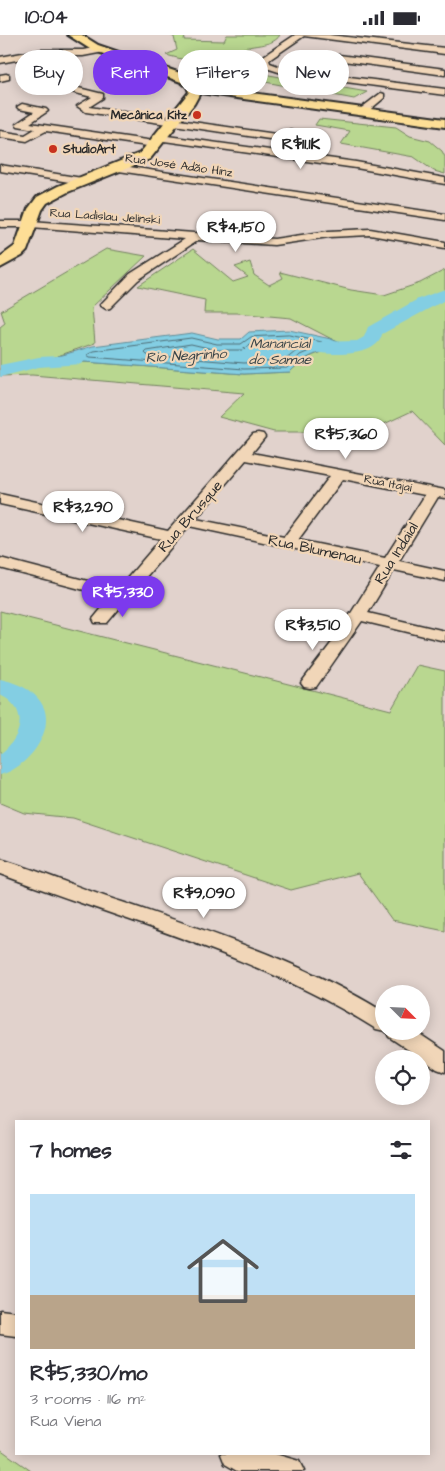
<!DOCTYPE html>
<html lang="en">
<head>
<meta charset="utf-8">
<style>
	:root { --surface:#fff; --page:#f7f7f7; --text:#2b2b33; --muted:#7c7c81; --line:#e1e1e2; --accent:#7c3aed }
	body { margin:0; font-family:"Architects Daughter",sans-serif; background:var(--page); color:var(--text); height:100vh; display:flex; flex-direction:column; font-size:19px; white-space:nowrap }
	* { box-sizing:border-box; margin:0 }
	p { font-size:16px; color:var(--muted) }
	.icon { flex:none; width:28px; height:28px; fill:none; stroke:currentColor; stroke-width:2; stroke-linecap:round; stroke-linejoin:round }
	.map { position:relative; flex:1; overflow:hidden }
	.sheet { position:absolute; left:15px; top:1085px; width:415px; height:335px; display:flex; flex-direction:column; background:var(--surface); border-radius:0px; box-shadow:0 2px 12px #0003 }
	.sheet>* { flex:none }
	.top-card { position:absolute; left:15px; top:15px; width:415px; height:45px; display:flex; gap:10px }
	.needle { width:32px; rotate:114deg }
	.buttons { position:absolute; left:375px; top:950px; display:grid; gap:10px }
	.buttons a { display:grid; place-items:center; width:55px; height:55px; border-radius:50%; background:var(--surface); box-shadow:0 2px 12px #0003; font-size:25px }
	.price { position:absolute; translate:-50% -42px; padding:0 11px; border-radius:18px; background:#fff; color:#222; font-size:16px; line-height:32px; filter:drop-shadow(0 1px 2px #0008) }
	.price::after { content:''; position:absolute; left:50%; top:30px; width:15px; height:11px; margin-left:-8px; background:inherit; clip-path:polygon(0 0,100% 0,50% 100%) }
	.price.active { background:var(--accent); color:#fff }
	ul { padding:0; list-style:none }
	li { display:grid; align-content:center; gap:10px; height:265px; padding:0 15px }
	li+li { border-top:1px solid var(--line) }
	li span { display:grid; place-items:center; height:155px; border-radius:0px; color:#555 }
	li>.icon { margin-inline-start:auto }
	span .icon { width:90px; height:90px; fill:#fffc; stroke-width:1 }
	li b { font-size:21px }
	h2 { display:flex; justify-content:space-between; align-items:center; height:60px; padding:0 15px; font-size:21px }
	.tag { padding:0 18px; border-radius:22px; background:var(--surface); box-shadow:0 2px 12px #0003; font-size:18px; line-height:45px }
	.tag.active { background:var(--accent); color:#fff }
	.status { display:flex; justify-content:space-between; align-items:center; height:35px; padding:0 25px; background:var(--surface); direction:ltr }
	.status svg { height:14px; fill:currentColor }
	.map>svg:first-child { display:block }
	.green { fill:#b9d790; stroke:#72815e }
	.water { fill:#83cee3; stroke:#608d99 }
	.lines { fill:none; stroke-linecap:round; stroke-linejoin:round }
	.shore { stroke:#4e6c75; stroke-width:1 }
	.river { fill:#83cee3; fill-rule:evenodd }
	.minor-casing { stroke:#2b2b2b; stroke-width:3 }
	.major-casing { stroke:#2b2b2b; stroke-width:4 }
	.minor { fill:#f1d6b8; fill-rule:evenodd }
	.major { fill:#fdde96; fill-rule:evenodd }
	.poi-dot { fill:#c8321e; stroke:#f1d6b8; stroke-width:2 }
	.labels { text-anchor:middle; stroke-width:4.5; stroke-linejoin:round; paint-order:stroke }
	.far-poi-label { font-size:12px; font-weight:bold; fill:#2b2b2b; stroke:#f1d6b8; text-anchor:end }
	.far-street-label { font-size:12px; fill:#2b2b2b; stroke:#f1d6b8 }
	.far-water-label { font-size:14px; font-style:italic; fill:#384347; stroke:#f1d6b8 }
	.street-label { font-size:15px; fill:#2b2b2b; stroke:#f1d6b8 }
</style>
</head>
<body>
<div class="status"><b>10:04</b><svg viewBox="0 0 49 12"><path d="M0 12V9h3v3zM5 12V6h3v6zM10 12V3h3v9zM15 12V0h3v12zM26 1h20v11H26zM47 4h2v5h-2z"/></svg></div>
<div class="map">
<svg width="445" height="1436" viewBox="0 0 445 1436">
	<rect width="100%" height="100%" fill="#e1d2cc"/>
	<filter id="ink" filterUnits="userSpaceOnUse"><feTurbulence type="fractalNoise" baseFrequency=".02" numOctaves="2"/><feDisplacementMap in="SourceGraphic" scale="10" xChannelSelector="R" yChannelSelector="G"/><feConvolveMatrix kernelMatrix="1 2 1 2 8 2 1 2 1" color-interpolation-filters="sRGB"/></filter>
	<g filter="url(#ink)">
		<!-- green -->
		<g class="green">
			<path d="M170,0H186L184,5L224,6L227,0H280C271,15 244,6 230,21L241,18L249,26L246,32L269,40L367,57L354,64L234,41L212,32L166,20L177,15L174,2Z"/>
			<polygon points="319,84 396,92 410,101 430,106 442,116 445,122 445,139 434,136 414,122 341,109 350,96 315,90"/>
			<path d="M106,214L146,221L92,272L95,308L26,332L85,327L244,339L290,337C309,318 322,316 349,313L291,283L237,278H204L205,265L138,251L193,214L233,247L248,242L235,232L250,227L254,240L269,250L283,243L280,237L351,255L384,260L420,248L445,235V410L412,376L367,397H274L219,382L244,358L32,340L0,341V292L5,288L1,276Z"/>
			<polygon points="0,576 391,675 417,630 445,636 445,896 392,885 358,838 291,855 73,783 24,778 0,768"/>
			<polygon points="0,1414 31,1436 0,1436"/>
		</g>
		<!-- water -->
		<path class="water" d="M289,295L331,304L350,312C323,316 309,317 290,337L244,339L85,327H39L93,311L192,298L218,304H241L249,297Z"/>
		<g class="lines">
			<!-- shore -->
			<g class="shore">
				<polygon points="289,300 322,307 323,310 300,320 287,333 244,334 90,322 87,320 94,316 191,303 217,309 241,309 251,302"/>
				<polygon points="288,306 300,309 301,312 284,326 244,328 147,320 145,318 147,316 191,309 217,315 242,315 254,308"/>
			</g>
			<!-- river -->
			<g class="river">
				<path d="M445,254V265L382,299C378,324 326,320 308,316L305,312L308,308L314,307L357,306L364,302L368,292L418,264Z"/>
				<polygon points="76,320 82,321 85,325 82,329 39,332 0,342 0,330 39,322"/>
				<path d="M0,644C16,647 37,656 44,673C54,700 25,734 0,740V719C22,702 30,674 0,660Z"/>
			</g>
			<!-- minor casing -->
			<g class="minor-casing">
				<g id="minor">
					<polygon points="295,0 329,0 445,13 445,19 304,1 269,25 270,28 286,34 445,54 445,60 285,39 263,32 262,22"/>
					<polygon points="101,12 104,13 104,17 83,21 39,21 0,28 0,22 39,15 83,15"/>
					<polygon points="339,20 445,34 445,40 336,25 336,21"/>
					<polygon points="6,39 9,40 9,44 0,46 0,40"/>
					<polygon points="38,43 103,59 103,63 89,72 276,99 290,95 295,98 276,105 86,77 77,71 92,62 35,48 35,44"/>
					<polygon points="381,58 384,59 384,63 366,78 360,78 360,74"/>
					<polygon points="22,69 46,74 48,76 30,88 154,106 159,109 154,112 46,96 27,106 0,102 0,96 25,100 35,94 18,91 16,89 34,77 19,74 17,72"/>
					<polygon points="160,100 356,127 445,143 445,149 356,133 157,105 157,101"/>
					<polygon points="0,130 82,143 87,146 82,149 0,136"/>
					<polygon points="116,130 445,179 445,185 112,135 111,133"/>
					<polygon points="0,186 31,186 274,204 329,196 370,194 445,207 445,213 370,200 329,202 274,210 198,205 138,245 110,273 106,274 100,270 130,239 185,204 31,192 0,192"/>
					<path d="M258,398L263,399L265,402L252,418L445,455V463L438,462L399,526L445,536V546L394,535L368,578L445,596V606L362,586L316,652L310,653L304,652L301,648L336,602L380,532L189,491L107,588H95L93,584L111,562L0,533V523L118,554L161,504L0,469V459L168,496L253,399ZM246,425L330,441L284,502L196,484ZM343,444L425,460L385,523L298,505Z"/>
					<path d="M0,824C41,836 81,854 122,867C212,898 302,926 384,977L385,996L376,994C260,921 127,887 0,839Z"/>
					<polygon points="386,996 415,996 445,1016 445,1037 437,1034 389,1002"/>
					<polygon points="0,1275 16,1277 16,1301 0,1299"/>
					<polygon points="221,1419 275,1419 299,1426 304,1436 237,1436 225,1429"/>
				</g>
			</g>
			<!-- major casing -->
			<g class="major-casing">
				<polygon id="major" points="68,0 82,0 98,10 189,41 199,51 445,84 445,92 200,58 194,69 150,124 68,157 47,168 42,175 27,216 22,221 0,233 0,222 15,211 28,174 37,162 58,151 140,118 189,57 187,52 181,47 90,14"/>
			</g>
			<!-- minor -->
			<use href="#minor" class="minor"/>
			<!-- major -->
			<use href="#major" class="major"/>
		</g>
	</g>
	<!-- markers -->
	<g class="poi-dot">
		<circle cx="197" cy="80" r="5"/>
		<circle cx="53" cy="114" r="5"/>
	</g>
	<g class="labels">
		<!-- far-poi labels -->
		<g class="far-poi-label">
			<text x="187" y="84">Mecânica Kitz</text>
			<text x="63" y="118" text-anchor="start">StudioArt</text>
		</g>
		<!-- far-street labels -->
		<g class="far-street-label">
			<text transform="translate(179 130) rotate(8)" y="4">Rua José Adão Hinz</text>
			<text transform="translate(105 181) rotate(4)" y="4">Rua Ladislau Jelinski</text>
			<text transform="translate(388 448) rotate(11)" y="4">Rua Itajaí</text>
		</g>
		<!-- far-water labels -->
		<g class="far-water-label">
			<text x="280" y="313">Manancial<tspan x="280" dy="16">do Samae</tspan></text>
			<text transform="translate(186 320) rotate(-3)" y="5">Rio Negrinho</text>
		</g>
		<!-- street labels -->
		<g class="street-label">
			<text transform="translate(190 481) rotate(-49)" y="5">Rua Brusque</text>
			<text transform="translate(315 514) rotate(12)" y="5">Rua Blumenau</text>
			<text transform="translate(396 518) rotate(-58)" y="5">Rua Indaial</text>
		</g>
	</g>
</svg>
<div class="buttons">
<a><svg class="needle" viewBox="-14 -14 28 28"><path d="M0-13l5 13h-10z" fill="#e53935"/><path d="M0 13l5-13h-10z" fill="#7c7c81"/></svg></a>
<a><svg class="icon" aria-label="locate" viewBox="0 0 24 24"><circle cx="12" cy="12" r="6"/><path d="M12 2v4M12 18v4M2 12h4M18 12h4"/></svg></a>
</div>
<b class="price" style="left:301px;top:135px">R$11.1K</b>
<b class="price" style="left:236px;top:218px">R$4,150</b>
<b class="price" style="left:346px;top:425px">R$5,360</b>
<b class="price" style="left:83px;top:498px">R$3,290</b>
<b class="price active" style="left:123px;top:583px">R$5,330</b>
<b class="price" style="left:313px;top:616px">R$3,510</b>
<b class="price" style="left:204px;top:884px">R$9,090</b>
<div class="top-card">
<a class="tag">Buy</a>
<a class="tag active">Rent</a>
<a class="tag">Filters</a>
<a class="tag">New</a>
</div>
<section class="sheet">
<h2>7 homes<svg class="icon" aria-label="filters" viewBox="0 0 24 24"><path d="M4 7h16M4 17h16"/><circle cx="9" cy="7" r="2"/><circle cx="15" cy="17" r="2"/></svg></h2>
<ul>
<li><span style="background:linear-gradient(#bfe0f5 65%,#b9a48a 0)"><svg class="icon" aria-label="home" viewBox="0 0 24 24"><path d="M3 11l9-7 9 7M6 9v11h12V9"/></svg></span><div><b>R$5,330/mo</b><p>3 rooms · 116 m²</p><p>Rua Viena</p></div></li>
</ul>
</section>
</div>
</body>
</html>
